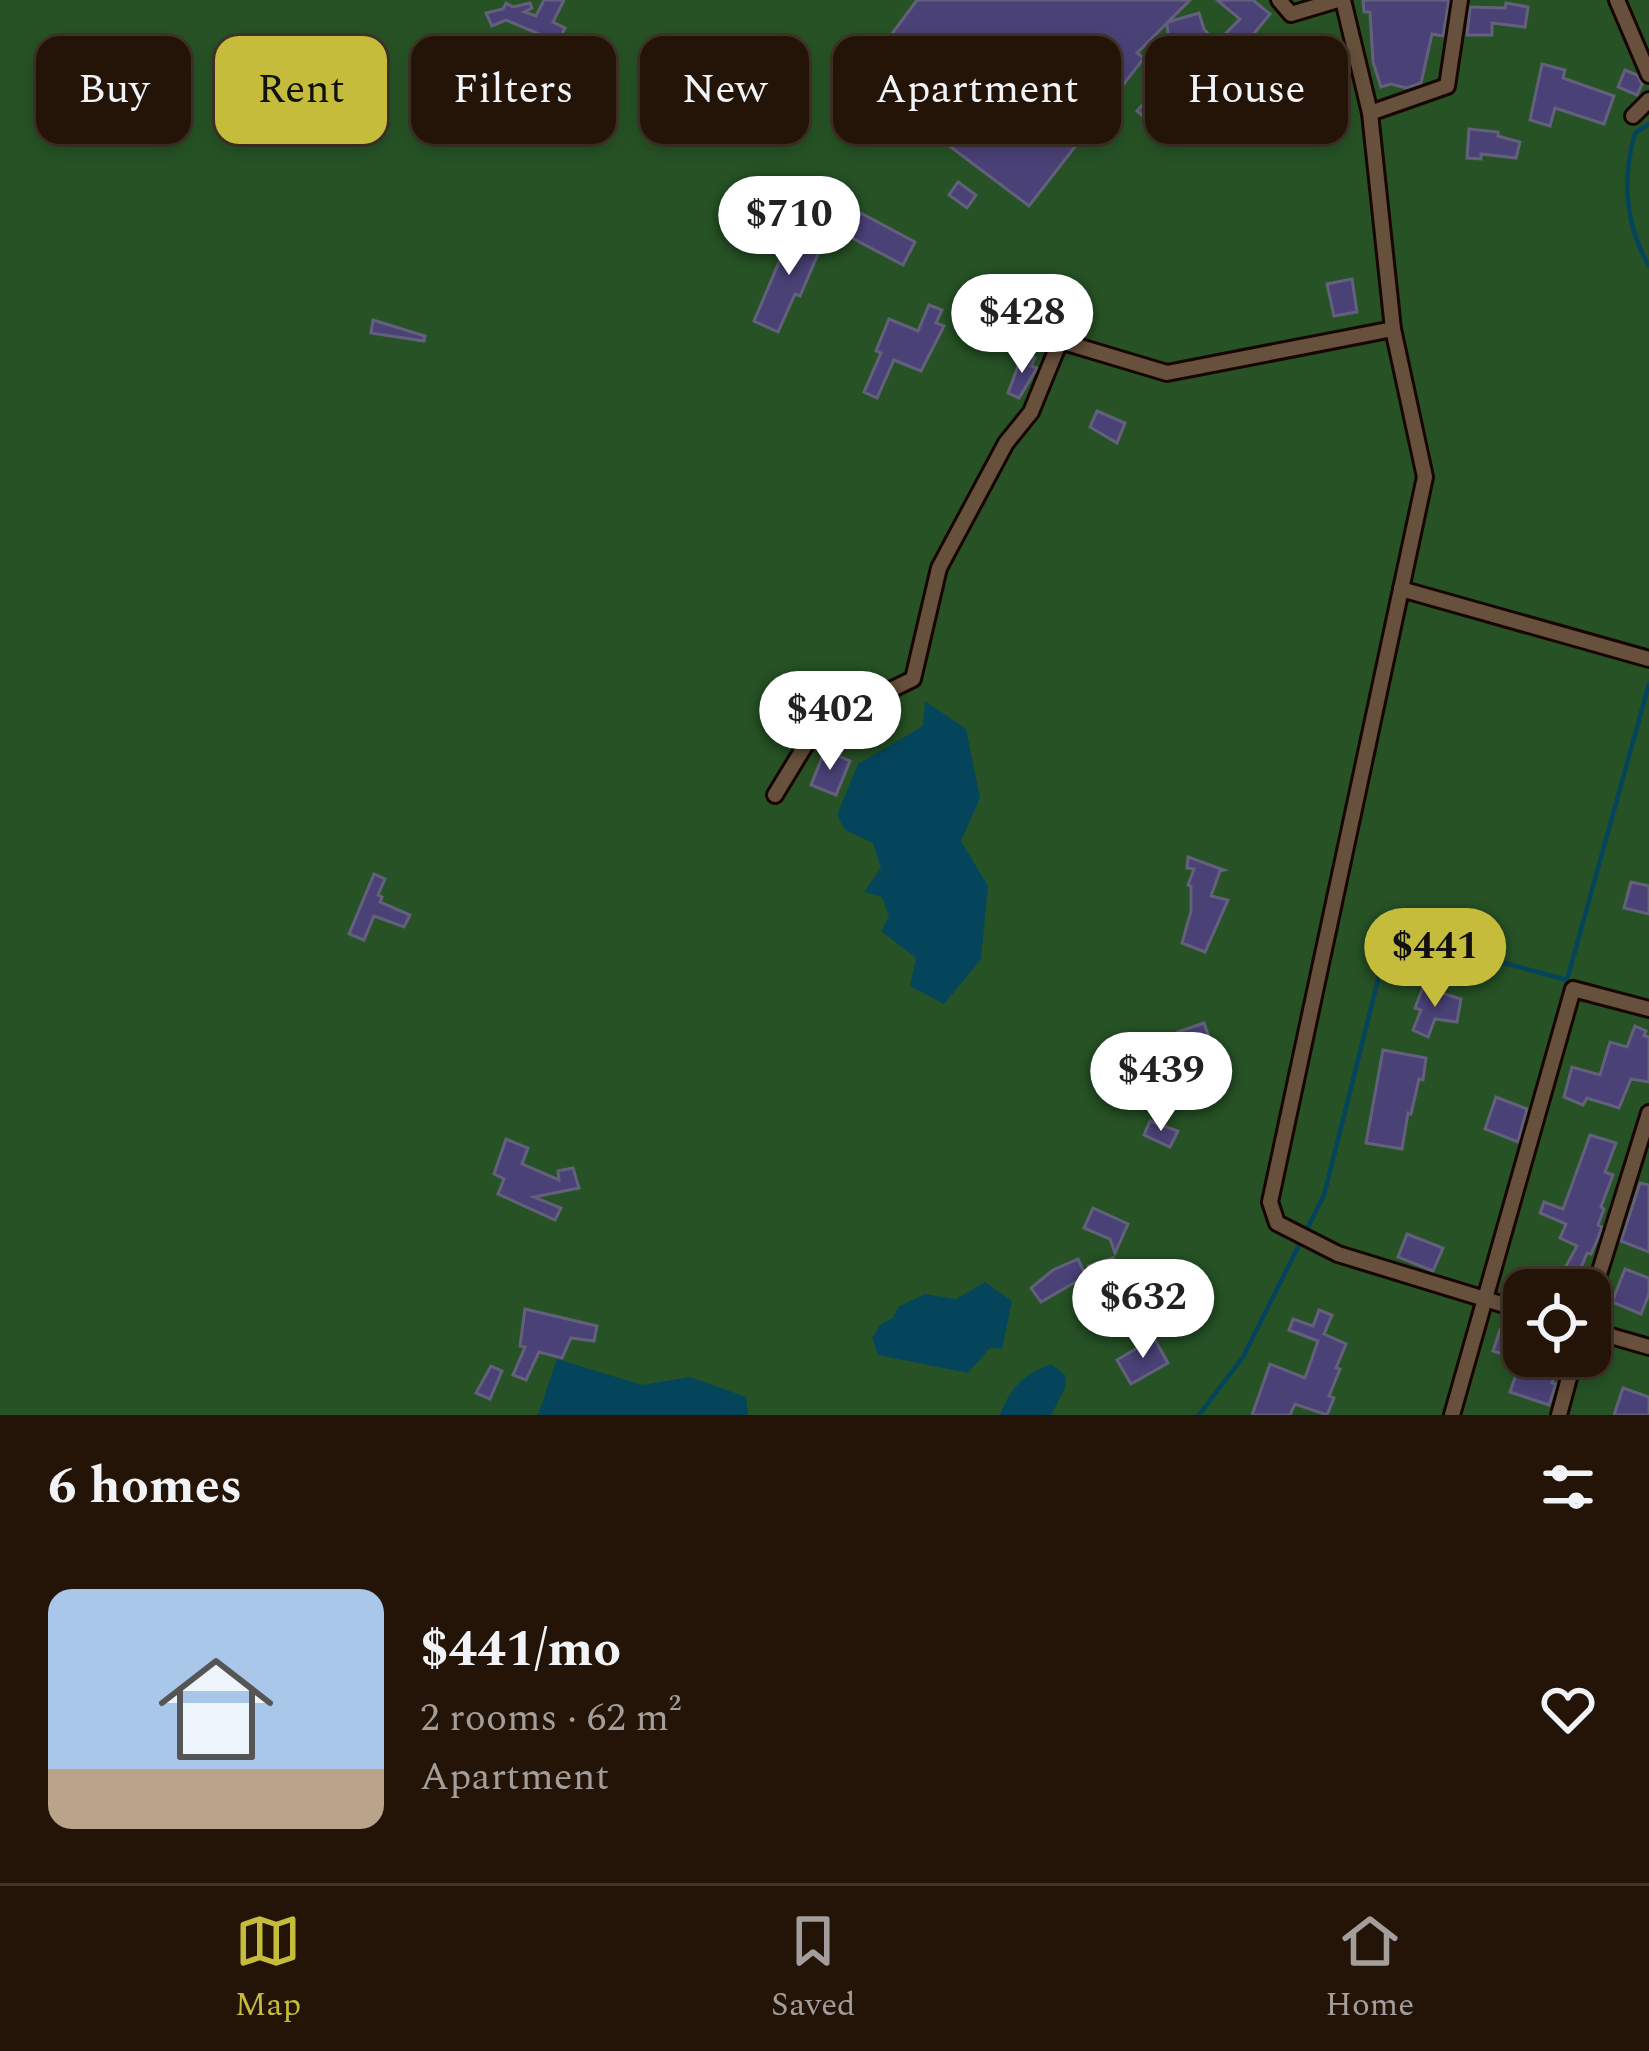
<!DOCTYPE html>
<html lang="en">
<head>
<meta charset="utf-8">
<style>
	:root { --surface:#241407; --page:#2c1d11; --text:#f1f3f6; --muted:#a39e9b; --line:#413328; --accent:#c6bc3c }
	body { margin:0; font-family:Spectral,serif; background:var(--page); color:var(--text); height:100vh; display:flex; flex-direction:column; font-size:45px; white-space:nowrap }
	* { box-sizing:border-box; margin:0 }
	p { font-size:39px; color:var(--muted) }
	.icon { flex:none; width:66px; height:66px; fill:none; stroke:currentColor; stroke-width:2; stroke-linecap:round; stroke-linejoin:round }
	.map { position:relative; height:1415px; overflow:hidden }
	.details { display:flex; flex-direction:column; background:var(--surface); flex:1 }
	.details>* { flex:none }
	.banner { position:absolute; left:36px; top:36px; width:1578px; height:108px; display:flex; gap:24px }
	.buttons { position:absolute; left:1503px; top:1269px; display:grid; gap:24px }
	.buttons a { display:grid; place-items:center; width:108px; height:108px; border-radius:24px; background:var(--surface); box-shadow:0 6px 18px #0003,0 0 0 3px var(--line); font-size:60px }
	.price { position:absolute; translate:-50% -102px; padding:0 27px; border-radius:42px; background:#fff; color:#222; font-size:39px; line-height:78px; filter:drop-shadow(0 3px 6px #0008) }
	.price::after { content:''; position:absolute; left:50%; top:72px; width:36px; height:27px; margin-left:-18px; background:inherit; clip-path:polygon(0 0,100% 0,50% 100%) }
	.price.on { background:var(--accent); color:#111 }
	ul { padding:0; list-style:none }
	li { display:flex; align-items:center; gap:36px; height:300px; padding:0 48px }
	li+li { border-top:3px solid var(--line) }
	li span { display:grid; place-items:center; flex:none; width:336px; height:240px; border-radius:24px; color:#555 }
	li>.icon { margin-inline-start:auto }
	span .icon { width:144px; height:144px; fill:#fffc; stroke-width:1 }
	li b { font-size:51px }
	h2 { display:flex; justify-content:space-between; align-items:center; height:144px; padding:0 48px; font-size:51px }
	.tag { padding:0 42px; border-radius:24px; background:var(--surface); box-shadow:0 6px 18px #0003,0 0 0 3px var(--line); font-size:42px; line-height:108px }
	.tag.on { background:var(--accent); color:#111 }
	.dock { display:flex; justify-content:space-around; align-items:center; height:168px; border-top:3px solid var(--line); background:var(--surface); font-size:33px; color:var(--muted) }
	.dock a { display:grid; justify-items:center; gap:6px }
	.dock .on { color:var(--accent) }
	.map>svg:first-child { display:block }
	.forest { fill:#265225; fill-rule:evenodd }
	.water { fill:#05455c }
	.lines { fill:none; stroke-linecap:round; stroke-linejoin:round }
	.stream { stroke:#05455c; stroke-width:4.5 }
	.building { fill:#4a4177; stroke:#63607c; stroke-width:3 }
	.minor-casing { stroke:#170500; stroke-width:20 }
	.minor { stroke:#67503c; stroke-width:14 }
</style>
</head>
<body>
<div class="map">
<svg width="1649" height="1415" viewBox="0 0 1649 1415">
	<rect width="100%" height="100%" fill="#301b09"/>
	<!-- forest -->
	<path class="forest" d="M0,0H1649V1415H0ZM1524,1290H1590V1356H1524Z"/>
	<!-- water -->
	<g class="water">
		<polygon points="925,701 966,729 980,798 961,841 988,886 981,959 944,1004 910,986 916,958 881,931 889,916 882,897 864,892 881,868 873,843 845,830 837,815 858,764 923,726"/>
		<polygon points="985,1282 1012,1301 1002,1349 990,1348 968,1373 878,1355 872,1338 880,1325 893,1318 898,1307 925,1294 956,1299"/>
		<polygon points="557,1359 642,1385 690,1377 746,1397 748,1415 538,1415"/>
		<path d="M1051,1364L1066,1376L1065,1388L1051,1415H1000C1011,1386 1023,1375 1051,1364Z"/>
	</g>
	<g class="lines">
		<!-- stream -->
		<g class="stream">
			<path d="M1649,124L1635,133C1622,178 1625,225 1649,266"/>
			<polyline points="1199,1415 1243,1357 1324,1195 1390,932 1567,980 1649,684"/>
		</g>
	</g>
	<!-- building -->
	<g class="building">
		<polygon points="544,0 564,0 553,22 565,28 558,42 506,20 492,26 486,13 503,9 506,3 513,7 530,3 532,8 524,12 536,16"/>
		<polygon points="917,0 1190,0 1168,22 1199,13 1204,29 1216,43 1240,19 1217,0 1253,0 1270,14 1247,42 1276,72 1260,89 1264,93 1238,118 1199,78 1212,65 1192,42 1185,46 1169,44 1167,23 1137,53 1144,58 1029,206 859,78"/>
		<polygon points="1363,0 1449,0 1443,36 1432,34 1421,83 1406,88 1391,84 1381,87 1373,62 1370,12 1364,12"/>
		<polygon points="1506,3 1528,7 1525,27 1492,23 1492,35 1467,35 1470,7 1505,8"/>
		<polygon points="582,53 614,62 607,85 575,75"/>
		<polygon points="1542,64 1565,70 1563,78 1614,96 1604,124 1555,108 1550,126 1530,120"/>
		<polygon points="1625,70 1637,75 1642,84 1637,95 1618,87"/>
		<polygon points="1163,81 1180,96 1169,109 1185,123 1174,135 1158,120 1154,125 1137,111"/>
		<polygon points="1306,110 1309,130 1291,133 1288,113"/>
		<polygon points="479,124 515,132 512,142 476,135"/>
		<polygon points="1469,129 1498,132 1498,136 1520,142 1516,158 1481,154 1481,159 1467,158"/>
		<polygon points="958,182 976,195 967,208 949,195"/>
		<polygon points="846,205 915,242 903,265 833,228"/>
		<polygon points="794,227 824,240 800,296 795,294 778,332 754,321"/>
		<polygon points="1352,279 1357,312 1334,316 1327,284"/>
		<polygon points="929,305 942,310 936,323 944,326 921,371 894,360 877,398 864,392 881,353 876,351 889,319 918,331"/>
		<polygon points="373,320 425,336 424,341 371,333"/>
		<polygon points="1023,353 1035,358 1031,366 1037,368 1019,398 1008,393"/>
		<polygon points="1097,411 1125,423 1117,443 1090,427"/>
		<polygon points="825,750 850,761 836,795 811,785"/>
		<polygon points="1188,857 1224,870 1220,871 1211,896 1228,900 1205,952 1182,943 1191,911 1191,886 1188,885 1194,869 1187,868"/>
		<polygon points="374,874 385,879 378,895 382,897 380,902 410,915 404,927 374,916 364,940 349,934"/>
		<polygon points="1631,882 1649,886 1649,914 1624,908"/>
		<polygon points="1423,987 1461,999 1457,1022 1435,1019 1428,1037 1413,1030 1421,1010 1415,1008"/>
		<polygon points="1204,1023 1217,1060 1191,1069 1178,1032"/>
		<polygon points="1635,1026 1646,1031 1644,1036 1649,1037 1649,1082 1631,1079 1619,1108 1587,1098 1583,1105 1564,1097 1572,1067 1600,1075 1610,1042 1627,1047"/>
		<polygon points="1383,1050 1426,1058 1423,1080 1419,1079 1411,1114 1408,1113 1402,1149 1366,1143"/>
		<polygon points="1496,1097 1527,1109 1518,1142 1485,1129"/>
		<polygon points="1150,1121 1178,1131 1170,1147 1144,1135"/>
		<polygon points="1590,1135 1616,1143 1605,1172 1613,1175 1601,1207 1604,1209 1598,1225 1602,1227 1598,1238 1591,1254 1587,1253 1575,1283 1560,1277 1577,1246 1560,1238 1566,1224 1540,1213 1544,1202 1563,1209"/>
		<polygon points="506,1139 528,1148 522,1164 559,1180 558,1171 573,1168 579,1188 534,1197 561,1208 555,1220 498,1194 504,1179 494,1174"/>
		<polygon points="1640,1183 1649,1185 1649,1252 1621,1241"/>
		<polygon points="1093,1208 1128,1224 1115,1253 1110,1239 1084,1228"/>
		<polygon points="1407,1234 1443,1248 1433,1271 1398,1257"/>
		<polygon points="1113,1258 1117,1270 1091,1277 1088,1266"/>
		<polygon points="1078,1259 1086,1276 1041,1302 1031,1288 1053,1270"/>
		<polygon points="1625,1269 1649,1278 1649,1294 1641,1314 1612,1302"/>
		<polygon points="525,1309 597,1326 594,1341 571,1338 562,1358 539,1352 526,1380 513,1375 525,1347 520,1346"/>
		<polygon points="1319,1310 1332,1315 1324,1334 1346,1344 1336,1368 1340,1369 1329,1396 1334,1398 1327,1415 1295,1404 1290,1415 1252,1415 1270,1364 1305,1378 1318,1341 1289,1330 1293,1319 1313,1326"/>
		<polygon points="1500,1330 1524,1338 1524,1356 1562,1356 1552,1383 1556,1384 1549,1405 1510,1392 1521,1360 1493,1351"/>
		<polygon points="1154,1338 1168,1363 1131,1384 1117,1360"/>
		<polygon points="491,1366 502,1371 490,1399 476,1393"/>
		<polygon points="1623,1388 1649,1397 1649,1415 1614,1415"/>
	</g>
	<g class="lines">
		<!-- minor casing -->
		<g class="minor-casing">
			<g id="minor">
				<polyline points="1279,0 1291,14 1338,0"/>
				<polyline points="1343,0 1370,113 1393,329 1425,477 1270,1202 1277,1223 1338,1254 1524,1311"/>
				<polyline points="1617,0 1649,75"/>
				<polyline points="1370,113 1447,86 1460,0"/>
				<polyline points="1633,116 1649,100"/>
				<polyline points="1401,589 1649,659"/>
				<polyline points="775,795 817,726 913,679 939,568 1006,443 1031,412 1060,341 1167,373 1393,329"/>
				<polyline points="1590,1303 1649,1113"/>
				<polyline points="1590,1330 1649,1347"/>
				<polyline points="1452,1415 1573,989 1649,1009"/>
				<polyline points="1559,1415 1575,1356"/>
			</g>
		</g>
		<!-- minor -->
		<use href="#minor" class="minor"/>
	</g>
</svg>
<div class="buttons">
<a><svg class="icon" aria-label="locate" viewBox="0 0 24 24"><circle cx="12" cy="12" r="6"/><path d="M12 2v4M12 18v4M2 12h4M18 12h4"/></svg></a>
</div>
<b class="price" style="left:789px;top:278px">$710</b>
<b class="price" style="left:1022px;top:376px">$428</b>
<b class="price" style="left:830px;top:773px">$402</b>
<b class="price on" style="left:1435px;top:1010px">$441</b>
<b class="price" style="left:1161px;top:1134px">$439</b>
<b class="price" style="left:1143px;top:1361px">$632</b>
<div class="banner">
<a class="tag">Buy</a>
<a class="tag on">Rent</a>
<a class="tag">Filters</a>
<a class="tag">New</a>
<a class="tag">Apartment</a>
<a class="tag">House</a>
</div>
</div>
<section class="details">
<h2>6 homes<svg class="icon" aria-label="filters" viewBox="0 0 24 24"><path d="M4 7h16M4 17h16"/><circle cx="9" cy="7" r="2"/><circle cx="15" cy="17" r="2"/></svg></h2>
<ul>
<li><span style="background:linear-gradient(#a9c7e8 75%,#b9a48a 0)"><svg class="icon" aria-label="home" viewBox="0 0 24 24"><path d="M3 11l9-7 9 7M6 9v11h12V9"/></svg></span><div><b>$441/mo</b><p>2 rooms · 62 m²</p><p>Apartment</p></div><svg class="icon" aria-label="heart" viewBox="0 0 24 24"><path d="M12 20l-8-8c-3-5 5-10 8-4 3-6 11-1 8 4z"/></svg></li>
</ul>
</section>
<nav class="dock">
<a class="on"><svg class="icon" aria-label="map" viewBox="0 0 24 24"><path d="M3 6l6-2 6 2 6-2v14l-6 2-6-2-6 2zM9 4v14M15 6v14"/></svg>Map</a>
<a><svg class="icon" aria-label="saved" viewBox="0 0 24 24"><path d="M7 4h10v16l-5-4-5 4z"/></svg>Saved</a>
<a><svg class="icon" aria-label="home" viewBox="0 0 24 24"><path d="M3 11l9-7 9 7M6 9v11h12V9"/></svg>Home</a>
</nav>
</body>
</html>
